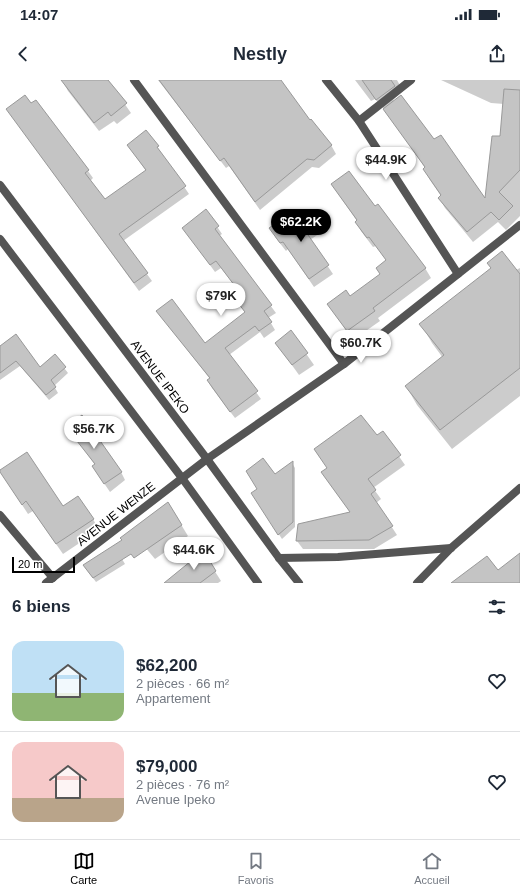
<!DOCTYPE html>
<html lang="fr">
<head>
<meta charset="utf-8">
<style>
	:root { --surface:#fff; --page:#f2f2f3; --text:#1f2937; --muted:#747a83; --line:#e0e1e3; --accent:#000 }
	body { margin:0; font-family:Arial,sans-serif; background:var(--page); color:var(--text); height:100vh; display:flex; flex-direction:column; font-size:15px; white-space:nowrap }
	* { box-sizing:border-box; margin:0 }
	p { font-size:13px; color:var(--muted) }
	.icon { flex:none; width:22px; height:22px; fill:none; stroke:currentColor; stroke-width:2; stroke-linecap:round; stroke-linejoin:round }
	.map { position:relative; height:503px; overflow:hidden }
	.panel { display:flex; flex-direction:column; background:var(--surface); flex:1 }
	.panel>* { flex:none }
	.scale { position:absolute; left:12px; bottom:10px; width:63px; box-sizing:border-box; padding-left:4px; border:2px solid #000; border-top:0; font-size:11px; line-height:14px; white-space:nowrap; color:#000; -webkit-text-stroke:3px #fff; paint-order:stroke }
	.price { position:absolute; translate:-50% -34px; padding:0 9px; border-radius:14px; background:#fff; color:#222; font-size:13px; line-height:26px; filter:drop-shadow(0 1px 2px #0008) }
	.price::after { content:''; position:absolute; left:50%; top:24px; width:12px; height:9px; margin-left:-6px; background:inherit; clip-path:polygon(0 0,100% 0,50% 100%) }
	.price.active { background:var(--accent); color:#fff }
	ul { padding:0; list-style:none }
	li { display:flex; align-items:center; gap:12px; height:100px; padding:0 12px }
	li+li { border-top:1px solid var(--line) }
	li span { display:grid; place-items:center; flex:none; width:112px; height:80px; border-radius:12px; color:#555 }
	li>.icon { margin-inline-start:auto }
	span .icon { width:48px; height:48px; fill:#fffc; stroke-width:1 }
	li b { font-size:17px }
	h2 { display:flex; justify-content:space-between; align-items:center; height:48px; padding:0 12px; font-size:17px }
	.status { display:flex; justify-content:space-between; align-items:center; height:28px; padding:0 20px; background:var(--surface); direction:ltr }
	.status svg { height:11px; fill:currentColor }
	header { display:flex; justify-content:space-between; align-items:center; height:52px; padding:0 12px; background:var(--surface); font-size:18px; font-weight:700 }
	.menu { display:flex; justify-content:space-around; align-items:center; height:56px; border-top:1px solid var(--line); background:var(--surface); font-size:11px; color:var(--muted) }
	.menu a { display:grid; justify-items:center; gap:2px }
	.menu .active { color:var(--accent) }
	.map>svg:first-child { display:block }
	.shadow { fill:#0003 }
	.building { fill:#c4c4c4; stroke:#999 }
	.lines { fill:none; stroke-linecap:round; stroke-linejoin:round }
	.minor { stroke:#555; stroke-width:8 }
	.tertiary { stroke:#555; stroke-width:8 }
	.labels { text-anchor:middle; stroke-width:3.5; stroke-linejoin:round; paint-order:stroke }
	.street-label { font-size:12px; fill:#000; stroke:#fff }
</style>
</head>
<body>
<div class="status"><b>14:07</b><svg viewBox="0 0 49 12"><path d="M0 12V9h3v3zM5 12V6h3v6zM10 12V3h3v9zM15 12V0h3v12zM26 1h20v11H26zM47 4h2v5h-2z"/></svg></div>
<header><svg class="icon" aria-label="back" viewBox="0 0 24 24"><path d="M15 5l-7 7 7 7"/></svg>Nestly<svg class="icon" aria-label="share" viewBox="0 0 24 24"><path d="M12 15V3M7 8l5-5 5 5M5 13v7h14v-7"/></svg></header>
<div class="map">
<svg width="520" height="503" viewBox="0 0 520 503">
	<rect width="100%" height="100%" fill="#fff"/>
	<!-- shadow -->
	<g class="shadow">
		<polygon points="64,0 108,0 131,33 117,44 114,41 99,51 68,11 63,2"/>
		<polygon points="158,0 280,0 310,41 331,65 336,74 319,88 312,87 260,130 229,86 226,88"/>
		<polygon points="355,0 397,0 403,11 393,20 434,61 486,121 501,58 504,24 491,23 441,0 520,0 520,136 506,150 498,142 473,162 445,128 439,118 441,116 430,100 424,89 425,88 384,29 375,19 371,21"/>
		<polygon points="7,29 88,91 93,98 90,101 104,121 146,91 128,65 146,51 189,114 123,161 152,201 139,211"/>
		<polygon points="332,105 375,128 425,188 431,198 378,238 380,241 353,260 328,224 350,217 381,194 387,181 376,166 373,167 361,151 356,142 357,141"/>
		<polygon points="206,130 222,154 219,156 276,233 268,238 275,250 264,258 260,252 229,275 261,319 235,338 212,308 208,301 210,299 157,231 205,264 245,233 239,223 245,219 221,188 215,192 183,148"/>
		<polygon points="305,131 320,153 310,160 333,194 314,207 288,169 286,171 275,157"/>
		<polygon points="488,183 516,190 520,188 520,316 452,369 417,325 406,306 443,278 432,263 421,244 492,189"/>
		<polygon points="291,252 314,285 299,295 276,263"/>
		<polygon points="0,267 40,288 55,276 68,293 54,306 58,313 49,320 20,286 0,300"/>
		<polygon points="68,347 121,392 125,400 110,412 93,387 95,385"/>
		<polygon points="382,352 405,385 373,408 381,419 376,423 397,455 374,469 303,469 297,461 351,433 322,393 328,388 315,370 376,357"/>
		<polygon points="292,383 295,388 295,447 282,459 256,419 258,409"/>
		<polygon points="0,391 63,427 93,439 99,450 63,474 33,431 28,434"/>
		<polygon points="168,423 188,456 155,479 139,460"/>
		<polygon points="204,474 221,501 218,503 176,503"/>
		<polygon points="122,479 125,484 96,502 84,486"/>
	</g>
	<!-- building -->
	<g class="building">
		<polygon points="61,0 108,0 127,23 111,36 108,32 94,43"/>
		<polygon points="159,0 281,0 310,40 311,39 332,65 314,80 307,79 255,122 224,78 220,81"/>
		<polygon points="362,0 391,0 395,6 376,20"/>
		<polygon points="504,9 520,10 520,90 499,112 513,126 499,140 491,132 467,152 438,118 441,115 423,89 425,87 383,29 401,15 434,59 441,55 485,118 492,56 500,56"/>
		<polygon points="25,15 31,23 36,20 89,90 85,93 105,119 146,90 127,65 146,50 159,66 157,67 186,106 119,154 148,193 134,203 6,29"/>
		<polygon points="349,91 375,126 378,124 426,188 373,228 375,231 347,251 327,224 346,210 350,216 380,194 376,188 386,180 369,157 367,158 355,142 357,140 331,104"/>
		<polygon points="206,129 219,146 215,149 272,225 264,231 272,242 259,251 255,246 225,268 258,311 230,332 207,300 210,298 156,231 172,219 205,263 245,232 238,223 244,218 216,181 210,185 182,148"/>
		<polygon points="305,130 316,144 306,152 329,185 309,199 283,162 280,163 269,148 284,138 288,143"/>
		<polygon points="502,171 520,194 520,288 440,350 405,306 444,275 419,244 491,188 487,183"/>
		<polygon points="291,250 308,273 292,285 275,263"/>
		<polygon points="16,254 40,287 55,274 66,287 51,300 56,307 46,315 16,281 0,293 0,266"/>
		<polygon points="82,335 122,392 104,404 92,386 95,384 66,347"/>
		<polygon points="361,335 377,355 383,351 401,375 368,399 376,410 371,414 393,446 369,460 296,461 298,444 350,432 321,392 327,388 314,369"/>
		<polygon points="27,372 63,426 78,416 94,439 56,464 26,421 22,425 0,392 0,390"/>
		<polygon points="263,378 275,394 293,381 293,442 278,455 251,413 257,409 246,391"/>
		<polygon points="168,422 182,445 134,478 131,474 93,498 83,485 122,460 120,458"/>
		<polygon points="202,472 205,473 216,491 200,503 164,503"/>
		<polygon points="520,473 520,503 451,503 487,476 498,490"/>
	</g>
	<g class="lines">
		<!-- minor -->
		<g class="minor">
			<polyline points="134,0 344,284"/>
			<polyline points="326,0 359,41 458,194"/>
			<polyline points="359,41 411,0"/>
			<polyline points="0,435 53,498"/>
			<polyline points="46,503 207,379 344,284 520,145"/>
		</g>
		<!-- tertiary -->
		<g class="tertiary">
			<polyline points="0,105 207,379 279,478 299,503"/>
			<polyline points="0,159 182,398 258,503"/>
			<polyline points="279,478 338,477 451,468"/>
			<polyline points="417,503 451,468 520,408"/>
		</g>
	</g>
	<g class="labels">
		<!-- street labels -->
		<g class="street-label">
			<text transform="translate(160 297) rotate(53)" y="4">AVENUE IPEKO</text>
			<text transform="translate(116 434) rotate(-38)" y="4">AVENUE WENZE</text>
		</g>
	</g>
</svg>
<div class="scale">20 m</div>
<b class="price" style="left:386px;top:101px">$44.9K</b>
<b class="price active" style="left:301px;top:163px">$62.2K</b>
<b class="price" style="left:221px;top:237px">$79K</b>
<b class="price" style="left:361px;top:284px">$60.7K</b>
<b class="price" style="left:94px;top:370px">$56.7K</b>
<b class="price" style="left:194px;top:491px">$44.6K</b>
</div>
<section class="panel">
<h2>6 biens<svg class="icon" aria-label="filters" viewBox="0 0 24 24"><path d="M4 7h16M4 17h16"/><circle cx="9" cy="7" r="2"/><circle cx="15" cy="17" r="2"/></svg></h2>
<ul>
<li><span style="background:linear-gradient(#bfe0f5 65%,#8fb573 0)"><svg class="icon" aria-label="home" viewBox="0 0 24 24"><path d="M3 11l9-7 9 7M6 9v11h12V9"/></svg></span><div><b>$62,200</b><p>2 pièces · 66 m²</p><p>Appartement</p></div><svg class="icon" aria-label="heart" viewBox="0 0 24 24"><path d="M12 20l-8-8c-3-5 5-10 8-4 3-6 11-1 8 4z"/></svg></li>
<li><span style="background:linear-gradient(#f6c9c9 70%,#b9a48a 0)"><svg class="icon" aria-label="home" viewBox="0 0 24 24"><path d="M3 11l9-7 9 7M6 9v11h12V9"/></svg></span><div><b>$79,000</b><p>2 pièces · 76 m²</p><p>Avenue Ipeko</p></div><svg class="icon" aria-label="heart" viewBox="0 0 24 24"><path d="M12 20l-8-8c-3-5 5-10 8-4 3-6 11-1 8 4z"/></svg></li>
</ul>
</section>
<nav class="menu">
<a class="active"><svg class="icon" aria-label="map" viewBox="0 0 24 24"><path d="M3 6l6-2 6 2 6-2v14l-6 2-6-2-6 2zM9 4v14M15 6v14"/></svg>Carte</a>
<a><svg class="icon" aria-label="saved" viewBox="0 0 24 24"><path d="M7 4h10v16l-5-4-5 4z"/></svg>Favoris</a>
<a><svg class="icon" aria-label="home" viewBox="0 0 24 24"><path d="M3 11l9-7 9 7M6 9v11h12V9"/></svg>Accueil</a>
</nav>
</body>
</html>
